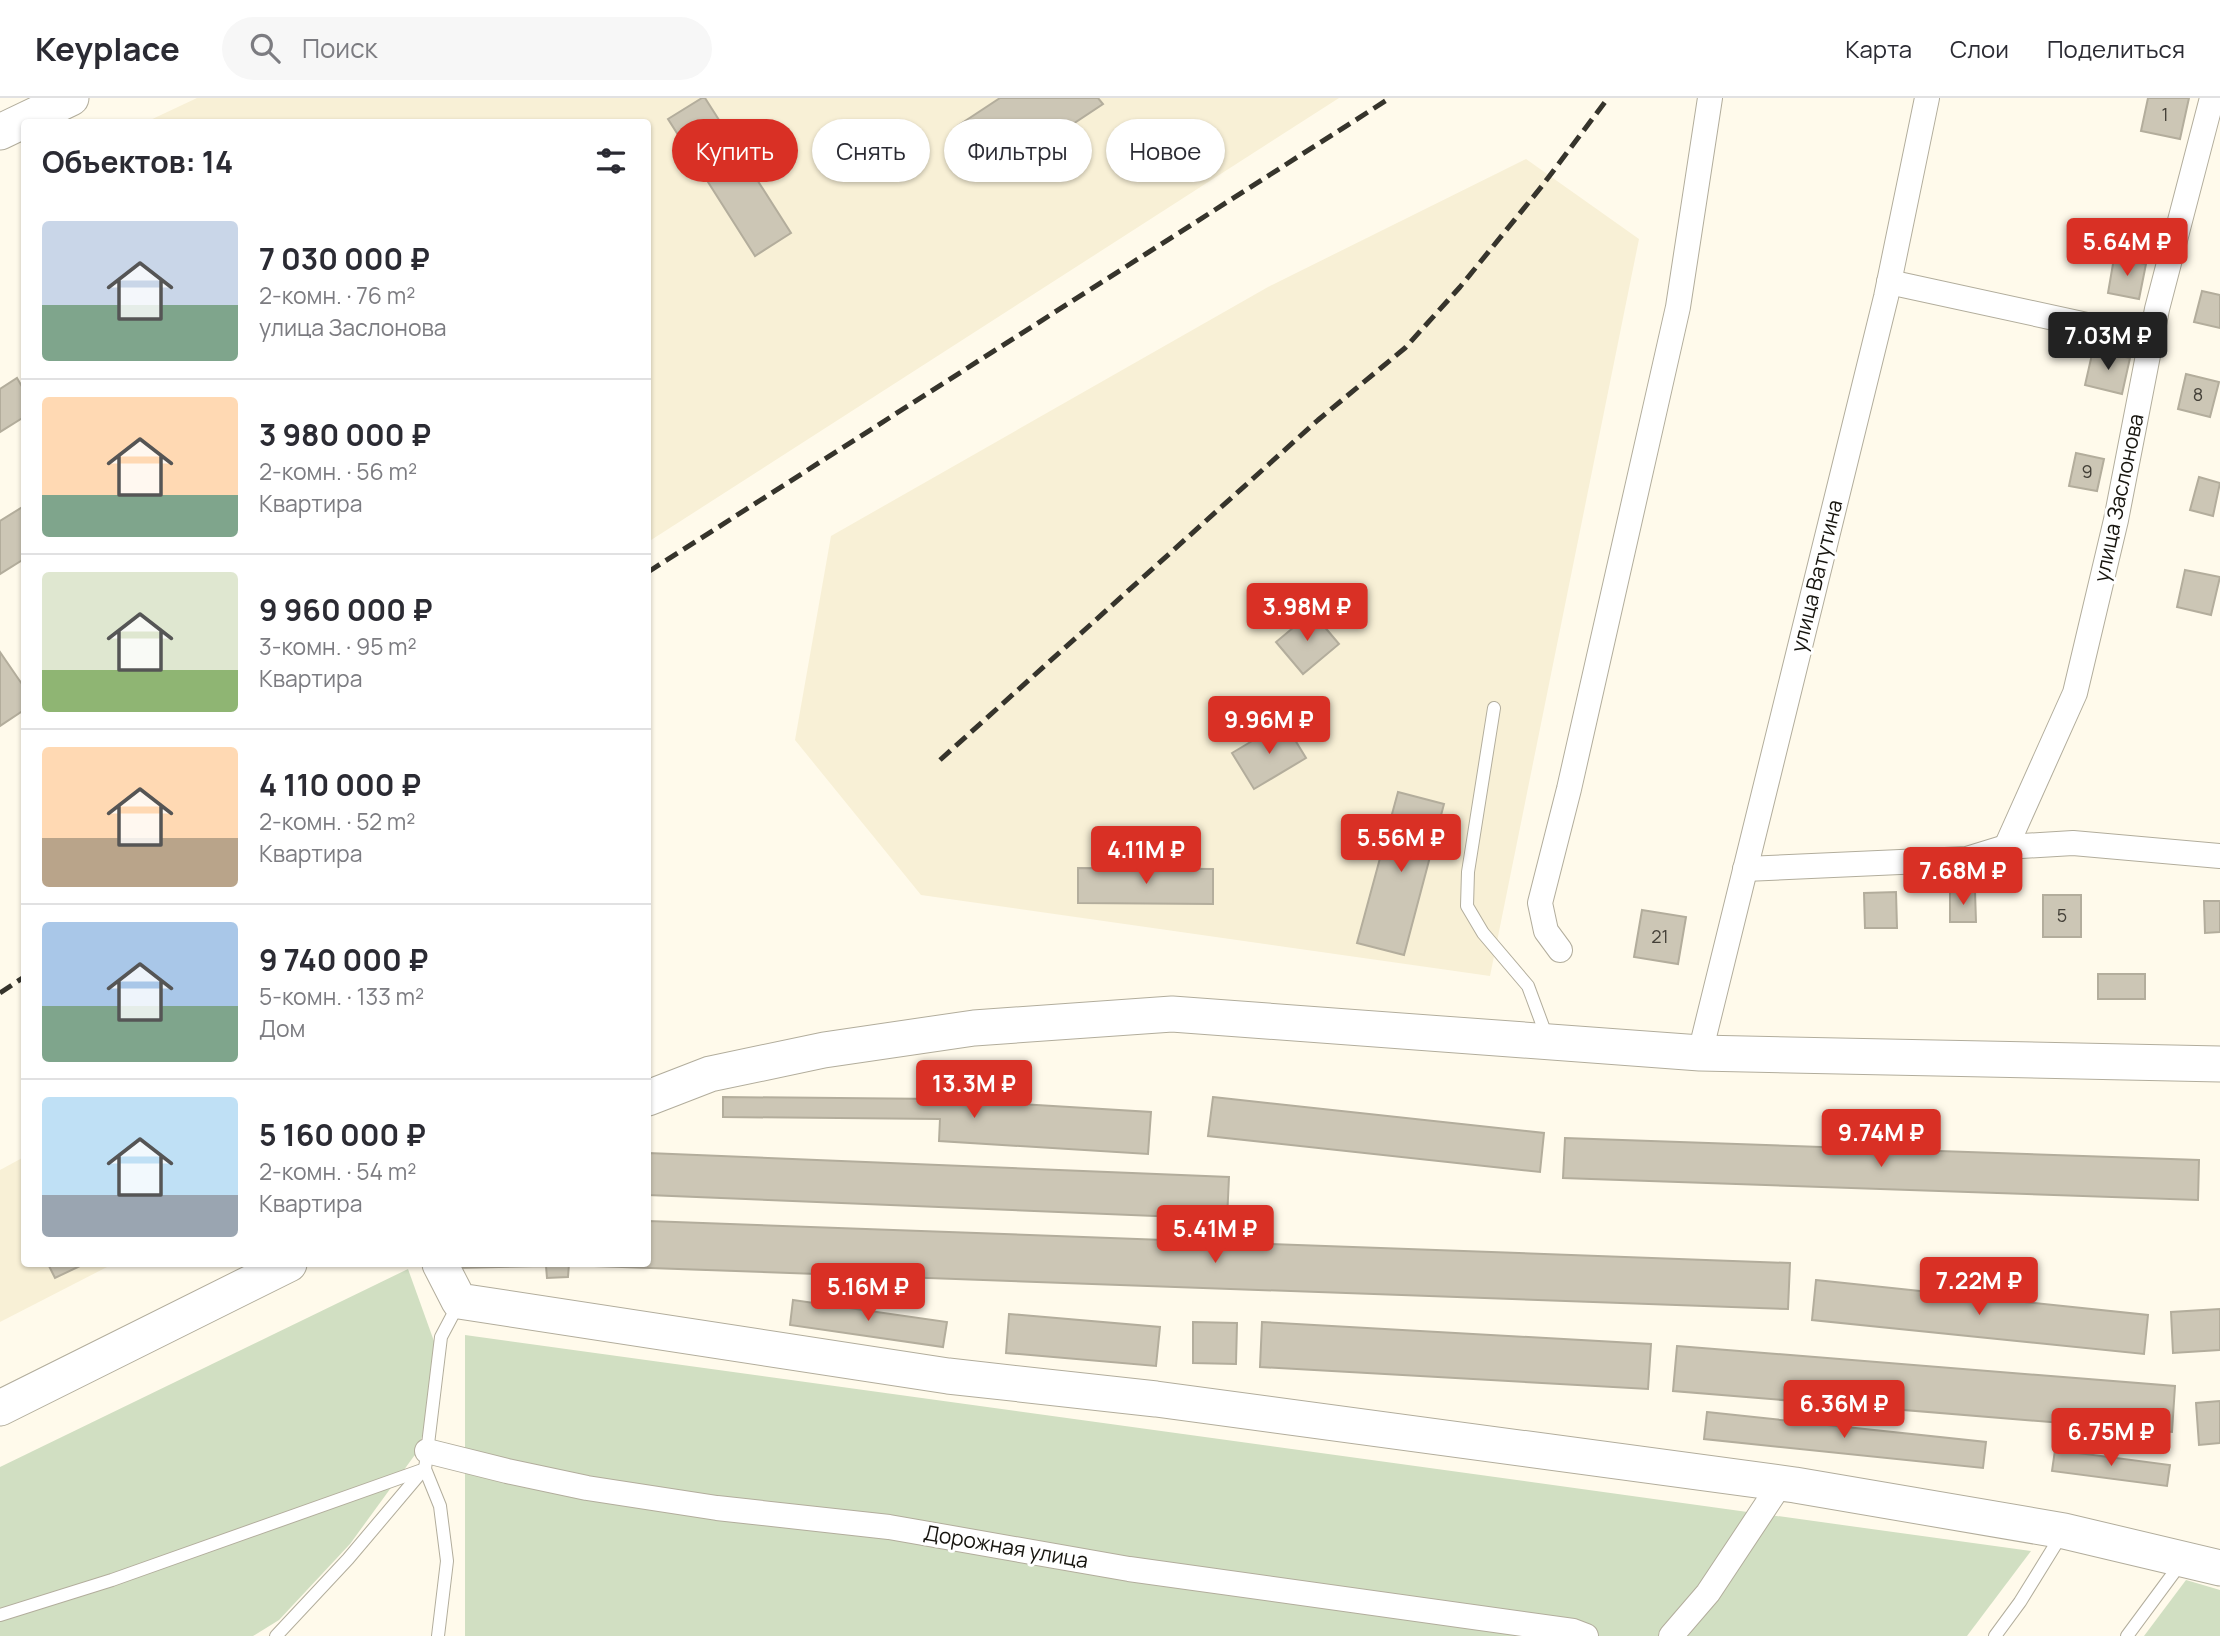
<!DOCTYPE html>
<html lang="ru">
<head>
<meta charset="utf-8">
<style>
	:root { --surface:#fff; --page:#f7f7f7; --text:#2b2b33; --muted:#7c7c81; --line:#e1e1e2; --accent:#d93025 }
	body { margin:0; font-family:Manrope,sans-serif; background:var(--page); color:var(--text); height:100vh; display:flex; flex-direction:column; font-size:26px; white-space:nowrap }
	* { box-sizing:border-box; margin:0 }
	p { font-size:23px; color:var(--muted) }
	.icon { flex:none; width:38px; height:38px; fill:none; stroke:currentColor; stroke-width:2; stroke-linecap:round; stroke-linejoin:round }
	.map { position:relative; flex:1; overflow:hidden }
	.sheet { position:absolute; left:21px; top:21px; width:630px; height:1148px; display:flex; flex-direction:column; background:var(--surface); border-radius:7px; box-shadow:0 2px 5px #0004 }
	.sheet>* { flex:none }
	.hud { position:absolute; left:672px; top:21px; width:665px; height:63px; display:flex; gap:14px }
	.price { position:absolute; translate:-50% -60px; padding:0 16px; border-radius:7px; background:var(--accent); color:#fff; font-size:23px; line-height:46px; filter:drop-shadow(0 2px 4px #0008) }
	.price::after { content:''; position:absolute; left:50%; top:42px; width:21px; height:16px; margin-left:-10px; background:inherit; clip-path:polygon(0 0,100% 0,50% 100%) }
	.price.selected { background:#222; color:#fff }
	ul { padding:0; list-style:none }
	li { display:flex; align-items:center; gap:21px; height:175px; padding:0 21px }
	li+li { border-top:2px solid var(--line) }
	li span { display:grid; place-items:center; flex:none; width:196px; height:140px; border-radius:7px; color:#555 }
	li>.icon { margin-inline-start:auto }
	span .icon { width:84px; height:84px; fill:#fffc; stroke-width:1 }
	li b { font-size:30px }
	h2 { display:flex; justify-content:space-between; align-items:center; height:84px; padding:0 21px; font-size:30px }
	.chip { padding:0 24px; border-radius:32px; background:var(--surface); box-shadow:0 2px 5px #0004; font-size:24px; line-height:63px }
	.chip.selected { background:var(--accent); color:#fff }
	header { display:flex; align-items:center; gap:42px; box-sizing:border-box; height:98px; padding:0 35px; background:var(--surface); border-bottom:2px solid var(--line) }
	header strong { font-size:33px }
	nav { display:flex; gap:38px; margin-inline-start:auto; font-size:24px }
	.search { width:490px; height:63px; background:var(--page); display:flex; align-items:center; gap:18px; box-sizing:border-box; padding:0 24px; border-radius:38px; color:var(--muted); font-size:26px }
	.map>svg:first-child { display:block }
	.built { fill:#f8f0d6 }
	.green { fill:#d1dfc2 }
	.building { fill:#ccc6b5; stroke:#b3ad9c; stroke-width:2 }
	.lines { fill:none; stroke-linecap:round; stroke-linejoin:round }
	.lane-casing { stroke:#b2ad9c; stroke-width:14 }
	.street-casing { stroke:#b2ad9c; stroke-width:26 }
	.secondary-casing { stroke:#b2ad9c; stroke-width:37 }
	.lane { stroke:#fff; stroke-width:12 }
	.street { stroke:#fff; stroke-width:24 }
	.secondary { stroke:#fff; stroke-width:35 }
	.rail { stroke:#36342c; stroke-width:5; stroke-dasharray:14 7; stroke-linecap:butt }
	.labels { text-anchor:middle; stroke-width:6; stroke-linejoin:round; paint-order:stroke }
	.number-label { font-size:18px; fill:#444038 }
	.street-label { font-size:21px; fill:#16140e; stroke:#fff }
</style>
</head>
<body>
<header>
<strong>Keyplace</strong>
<div class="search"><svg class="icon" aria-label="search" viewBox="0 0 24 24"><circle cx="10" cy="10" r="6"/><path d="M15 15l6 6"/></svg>Поиск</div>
<nav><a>Карта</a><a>Слои</a><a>Поделиться</a></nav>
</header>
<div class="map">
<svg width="2220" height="1538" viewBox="0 0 2220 1538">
	<rect width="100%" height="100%" fill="#fffaeb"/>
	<!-- built -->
	<g class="built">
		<polygon points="197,0 1339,0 648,444 648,24 146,24"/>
		<polygon points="1526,61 1639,141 1490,878 921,797 795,642 831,438 1268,189"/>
		<polygon points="24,1059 24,1166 109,1166 107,1169 0,1224 0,1072"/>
	</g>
	<!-- green -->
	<g class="green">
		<polygon points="408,1171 444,1271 417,1354 350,1446 279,1522 253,1538 0,1538 0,1369"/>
		<polygon points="465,1237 2031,1453 1967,1538 465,1538"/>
		<polygon points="2186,1482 2220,1492 2220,1538 2144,1538"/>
	</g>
	<!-- building -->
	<g class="building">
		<polygon points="702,0 705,0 791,135 755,158 668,21"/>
		<polygon points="1000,0 1098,0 1103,6 993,79 959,27"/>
		<polygon points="2148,0 2189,0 2180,41 2141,33"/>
		<polygon points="2114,160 2146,166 2139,201 2108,195"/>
		<polygon points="2202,193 2220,197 2220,230 2194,224"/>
		<polygon points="2093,252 2130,260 2122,296 2085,287"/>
		<polygon points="2186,276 2219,284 2210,319 2178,311"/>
		<polygon points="17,280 24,292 24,319 0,334 0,291"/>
		<polygon points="2076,355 2104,361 2097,393 2069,388"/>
		<polygon points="2199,379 2220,385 2213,418 2190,412"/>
		<polygon points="24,408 24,461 0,476 0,423"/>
		<polygon points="2185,472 2220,479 2211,517 2177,509"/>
		<polygon points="1312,514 1339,546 1303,576 1276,544"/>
		<polygon points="0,554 24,589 24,612 0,628"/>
		<polygon points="1284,624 1306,660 1254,691 1232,655"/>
		<polygon points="1398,694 1444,706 1404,857 1357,845"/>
		<polygon points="1078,770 1213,771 1213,806 1078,805"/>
		<polygon points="1975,793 1976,824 1950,824 1950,794"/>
		<polygon points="1896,794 1897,830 1865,830 1864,795"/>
		<rect x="2043" y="797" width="38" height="42"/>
		<polygon points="2204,803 2220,803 2220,834 2205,835"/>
		<polygon points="1642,812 1686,819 1678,866 1634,859"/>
		<rect x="2098" y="876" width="47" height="25"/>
		<polygon points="723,999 941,1001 1151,1014 1148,1056 939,1043 940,1021 723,1019"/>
		<polygon points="1213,999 1544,1035 1540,1074 1208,1038"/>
		<polygon points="1565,1040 2199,1062 2198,1102 1563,1080"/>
		<polygon points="648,1055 1229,1079 1227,1121 648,1097"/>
		<polygon points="648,1123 1790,1165 1788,1211 595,1168 595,1166 648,1166"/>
		<polygon points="48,1166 79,1166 80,1168 55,1180"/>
		<polygon points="455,1166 569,1166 568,1179 547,1180 546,1168 455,1170"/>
		<polygon points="1816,1182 2148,1217 2144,1256 1812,1222"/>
		<polygon points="793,1202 947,1224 943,1249 790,1227"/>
		<polygon points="2220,1211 2220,1252 2173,1255 2171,1214"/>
		<polygon points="1009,1216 1160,1229 1156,1268 1006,1255"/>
		<polygon points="1193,1224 1237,1225 1236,1266 1193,1265"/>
		<polygon points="1262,1224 1651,1246 1648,1291 1260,1269"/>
		<polygon points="1677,1248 2175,1288 2172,1334 1673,1293"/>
		<polygon points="2220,1303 2220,1345 2199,1347 2196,1305"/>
		<polygon points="1707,1314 1986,1344 1983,1370 1704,1341"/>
		<polygon points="2055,1352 2170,1367 2167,1388 2052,1373"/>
	</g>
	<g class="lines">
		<!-- lane casing -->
		<g class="lane-casing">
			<g id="lane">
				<polyline points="1494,610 1468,774 1467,808 1483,835 1528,888 1548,942"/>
				<polyline points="0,1517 112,1482 425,1371"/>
				<polyline points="276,1538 348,1461 424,1371"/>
				<polyline points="438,1538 447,1463 440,1408 425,1371 441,1239 459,1205"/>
				<polyline points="1995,1538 2020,1504 2062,1436"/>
				<polyline points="2127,1538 2181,1465"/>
			</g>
		</g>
		<!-- street casing -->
		<g class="street-casing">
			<g id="street">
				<polyline points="1889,184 2151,241"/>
				<polyline points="2006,749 2075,595 2116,422 2157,211 2212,0"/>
				<polyline points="1745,771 1967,761 2006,749 2073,745 2220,758"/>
				<polyline points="1560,852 1546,833 1540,805 1569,691 1678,209 1710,0"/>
				<polyline points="1700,955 1886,199 1927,0"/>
				<polyline points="427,1353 507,1373 587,1390 717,1410 889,1429 1129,1471 1573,1533 1586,1538"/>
				<polyline points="1671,1538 1708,1495 1781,1385"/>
			</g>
		</g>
		<!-- secondary casing -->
		<g class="secondary-casing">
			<g id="secondary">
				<polyline points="0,34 71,0"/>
				<polyline points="648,1000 710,976 824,952 974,930 1172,916 1700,955 2220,966"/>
				<polyline points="440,1166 459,1203 948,1278 1156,1301 1795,1387 2064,1433 2220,1470"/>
				<polyline points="0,1310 289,1166"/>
			</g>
		</g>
		<!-- lane -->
		<use href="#lane" class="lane"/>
		<!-- street -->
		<use href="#street" class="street"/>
		<!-- secondary -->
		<use href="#secondary" class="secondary"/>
		<!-- rail -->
		<g class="rail">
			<polyline points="648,474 1390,0"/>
			<polyline points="940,662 1318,322 1405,250 1460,189 1542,88 1608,0"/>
			<polyline points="0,895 24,879"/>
		</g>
	</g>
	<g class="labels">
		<!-- number labels -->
		<g class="number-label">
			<text x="2165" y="23">1</text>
			<text x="2198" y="303">8</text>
			<text x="2087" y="380">9</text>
			<text x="2062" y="824">5</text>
			<text x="1660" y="845">21</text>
		</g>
		<!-- street labels -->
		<g class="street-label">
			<text transform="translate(2119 400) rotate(-78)" y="7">улица Заслонова</text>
			<text transform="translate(1817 478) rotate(-76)" y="7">улица Ватутина</text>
			<text transform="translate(1006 1449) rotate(10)" y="7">Дорожная улица</text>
		</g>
	</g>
</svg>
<b class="price" style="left:2127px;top:180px">5.64M ₽</b>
<b class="price selected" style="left:2108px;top:274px">7.03M ₽</b>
<b class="price" style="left:1307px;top:545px">3.98M ₽</b>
<b class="price" style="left:1269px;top:658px">9.96M ₽</b>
<b class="price" style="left:1401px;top:776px">5.56M ₽</b>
<b class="price" style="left:1146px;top:788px">4.11M ₽</b>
<b class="price" style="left:1963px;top:809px">7.68M ₽</b>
<b class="price" style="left:974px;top:1022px">13.3M ₽</b>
<b class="price" style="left:1881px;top:1071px">9.74M ₽</b>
<b class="price" style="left:1215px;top:1167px">5.41M ₽</b>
<b class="price" style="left:1979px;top:1219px">7.22M ₽</b>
<b class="price" style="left:868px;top:1225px">5.16M ₽</b>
<b class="price" style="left:1844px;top:1342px">6.36M ₽</b>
<b class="price" style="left:2111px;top:1370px">6.75M ₽</b>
<div class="hud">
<a class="chip selected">Купить</a>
<a class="chip">Снять</a>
<a class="chip">Фильтры</a>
<a class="chip">Новое</a>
</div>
<section class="sheet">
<h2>Объектов: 14<svg class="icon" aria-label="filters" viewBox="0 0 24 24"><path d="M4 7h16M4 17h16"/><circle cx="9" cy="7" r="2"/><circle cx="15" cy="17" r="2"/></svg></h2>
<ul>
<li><span style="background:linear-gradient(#c9d6e8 60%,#7fa58c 0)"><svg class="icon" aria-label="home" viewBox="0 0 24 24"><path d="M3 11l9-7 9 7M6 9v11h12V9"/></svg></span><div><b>7 030 000 ₽</b><p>2-комн. · 76 m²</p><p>улица Заслонова</p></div></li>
<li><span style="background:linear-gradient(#ffd9b3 70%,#7fa58c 0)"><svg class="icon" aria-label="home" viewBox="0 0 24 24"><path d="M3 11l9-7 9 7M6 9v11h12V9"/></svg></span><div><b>3 980 000 ₽</b><p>2-комн. · 56 m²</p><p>Квартира</p></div></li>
<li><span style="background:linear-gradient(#dfe7d0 70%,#8fb573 0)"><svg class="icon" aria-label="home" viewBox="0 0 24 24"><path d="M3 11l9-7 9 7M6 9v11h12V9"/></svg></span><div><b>9 960 000 ₽</b><p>3-комн. · 95 m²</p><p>Квартира</p></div></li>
<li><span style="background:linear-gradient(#ffd9b3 65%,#b9a48a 0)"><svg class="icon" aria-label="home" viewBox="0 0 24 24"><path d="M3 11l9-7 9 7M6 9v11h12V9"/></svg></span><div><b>4 110 000 ₽</b><p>2-комн. · 52 m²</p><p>Квартира</p></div></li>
<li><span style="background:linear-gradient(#a9c7e8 60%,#7fa58c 0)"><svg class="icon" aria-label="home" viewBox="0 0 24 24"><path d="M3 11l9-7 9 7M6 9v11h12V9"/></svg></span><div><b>9 740 000 ₽</b><p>5-комн. · 133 m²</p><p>Дом</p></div></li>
<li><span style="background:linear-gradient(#bfe0f5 70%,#9aa5b1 0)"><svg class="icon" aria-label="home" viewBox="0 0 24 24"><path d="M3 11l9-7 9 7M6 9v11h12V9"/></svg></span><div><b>5 160 000 ₽</b><p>2-комн. · 54 m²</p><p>Квартира</p></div></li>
</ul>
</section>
</div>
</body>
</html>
